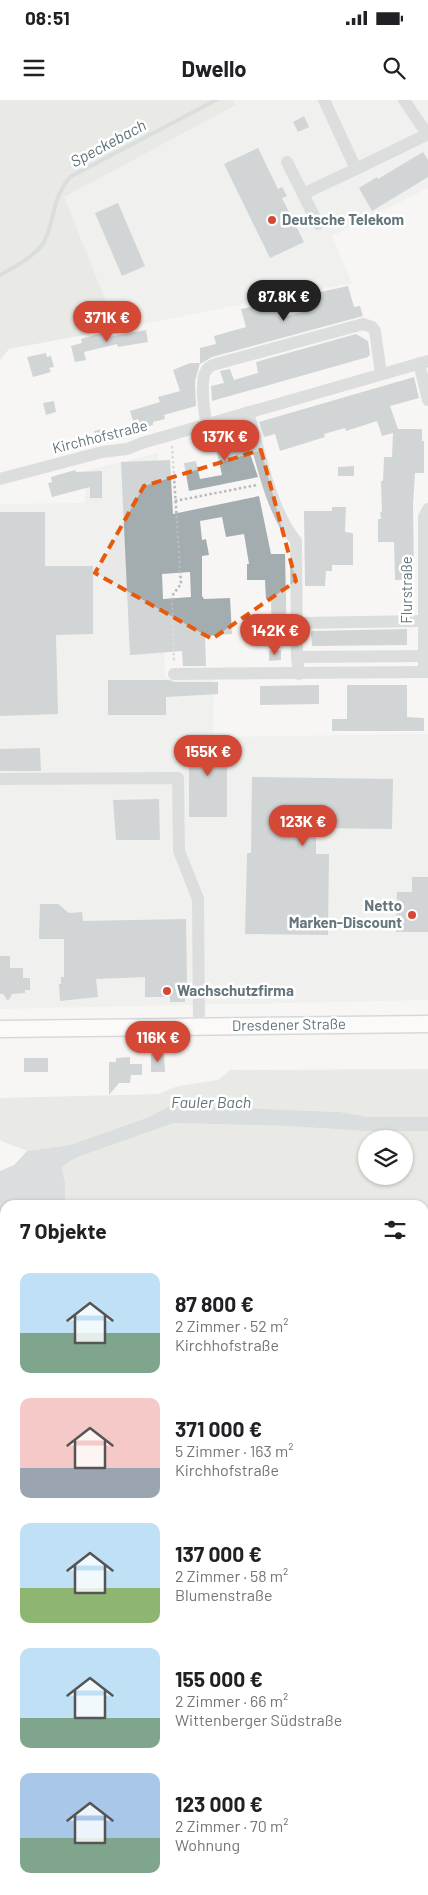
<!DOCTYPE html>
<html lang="de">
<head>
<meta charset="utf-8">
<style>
	:root { --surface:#fff; --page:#f2f2f2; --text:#202124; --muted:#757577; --accent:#d44836 }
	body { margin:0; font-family:Barlow,sans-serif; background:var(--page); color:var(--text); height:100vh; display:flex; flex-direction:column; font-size:19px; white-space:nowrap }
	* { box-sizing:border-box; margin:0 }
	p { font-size:16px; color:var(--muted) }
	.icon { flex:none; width:28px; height:28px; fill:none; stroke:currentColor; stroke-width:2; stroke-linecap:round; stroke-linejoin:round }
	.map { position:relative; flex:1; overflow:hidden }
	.side { position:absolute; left:0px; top:1100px; width:429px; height:695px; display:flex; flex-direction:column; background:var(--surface); border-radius:15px 15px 0 0; box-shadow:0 1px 4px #0004 }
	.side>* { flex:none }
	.controls { position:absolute; left:358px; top:1030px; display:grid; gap:10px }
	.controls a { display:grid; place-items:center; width:55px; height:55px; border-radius:50%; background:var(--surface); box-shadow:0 1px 4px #0004; font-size:25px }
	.price { position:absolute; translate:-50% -42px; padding:0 11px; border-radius:18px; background:var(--accent); color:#fff; font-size:16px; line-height:32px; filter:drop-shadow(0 1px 2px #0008) }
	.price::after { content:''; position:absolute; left:50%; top:30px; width:15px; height:11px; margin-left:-8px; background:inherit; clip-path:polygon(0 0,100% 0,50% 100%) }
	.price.active { background:#222; color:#fff }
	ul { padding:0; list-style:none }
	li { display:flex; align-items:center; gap:15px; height:125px; padding:0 20px }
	li span { display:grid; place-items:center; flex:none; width:140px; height:100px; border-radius:10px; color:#555 }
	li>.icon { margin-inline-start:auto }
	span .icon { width:60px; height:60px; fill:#fffc; stroke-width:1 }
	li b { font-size:21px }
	h2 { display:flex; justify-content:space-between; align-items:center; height:60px; padding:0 20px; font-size:21px }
	.status { display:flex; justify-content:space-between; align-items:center; height:35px; padding:0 25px; background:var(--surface); direction:ltr }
	.status svg { height:14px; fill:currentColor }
	header { display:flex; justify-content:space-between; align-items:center; height:65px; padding:0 20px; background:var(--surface); font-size:22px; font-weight:700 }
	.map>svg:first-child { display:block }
	.built { fill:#e7e8e7 }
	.green { fill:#d7dbd3; fill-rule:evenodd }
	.water { fill:#b5c2c5 }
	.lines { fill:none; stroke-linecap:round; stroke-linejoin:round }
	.stream { stroke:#b5c2c5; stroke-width:4 }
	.building { fill:#a3adb0; fill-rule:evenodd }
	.major-casing { stroke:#afb5b8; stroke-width:19 }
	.path { stroke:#b6babc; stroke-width:2.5; stroke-dasharray:2.5 2.5; stroke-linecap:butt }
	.minor { stroke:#bbc1c3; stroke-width:12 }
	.major { stroke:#fff; stroke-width:16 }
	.marked { fill:none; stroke:#e8590c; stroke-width:4; stroke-dasharray:10 6; stroke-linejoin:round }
	.poi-dot { fill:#d44836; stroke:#fff; stroke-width:2 }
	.labels { text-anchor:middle; stroke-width:5; stroke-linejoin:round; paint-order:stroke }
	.poi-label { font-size:15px; font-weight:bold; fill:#64757c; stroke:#fff; text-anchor:start }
	.street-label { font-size:15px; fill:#64757c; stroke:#fff }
	.water-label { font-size:16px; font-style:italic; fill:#5f7478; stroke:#fff }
</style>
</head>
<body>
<div class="status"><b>08:51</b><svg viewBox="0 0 49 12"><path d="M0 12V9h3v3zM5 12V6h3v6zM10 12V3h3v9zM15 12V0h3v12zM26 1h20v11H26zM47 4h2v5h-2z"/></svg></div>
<header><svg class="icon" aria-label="menu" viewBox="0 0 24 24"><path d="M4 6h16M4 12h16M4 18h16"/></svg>Dwello<svg class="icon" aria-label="search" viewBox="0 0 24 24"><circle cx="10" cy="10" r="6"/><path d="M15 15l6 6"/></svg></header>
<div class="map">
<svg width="428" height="1795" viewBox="0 0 428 1795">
	<rect width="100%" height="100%" fill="#f7f6f4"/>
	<!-- built -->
	<g class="built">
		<polygon points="233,0 428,0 428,88 332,136 352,183 117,229 63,97 236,5"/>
		<polygon points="158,353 165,578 214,579 213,637 428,634 428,900 0,909 0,404 85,403 85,371"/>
	</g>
	<!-- green -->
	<g class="green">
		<polygon points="0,0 233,0 236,5 64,97 117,229 9,249 0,260"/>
		<polygon points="428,969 428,1017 369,1017 340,1012 172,1005 149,1017 70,1045 27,1051 1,1041 0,1039 0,998 158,994 178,986 218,980 230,970"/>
		<path d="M174,1023L287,1026L365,1031H428V1116L424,1115V1105H65V1082L62,1067L75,1058ZM366,1039H404V1076H366Z"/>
		<polygon points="424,1129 428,1130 428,1330 424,1328"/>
		<polygon points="5,1391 4,1423 5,1429 5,1790 424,1790 424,1695 428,1700 428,1795 0,1795 0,1403"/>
		<polygon points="428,1561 428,1583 424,1590 424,1567"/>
	</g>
	<!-- water -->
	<g class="water">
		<polygon points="172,1005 340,1012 369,1017 428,1017 428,1031 365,1031 287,1026 174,1023 75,1058 62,1067 65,1082 65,1105 5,1105 5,1391 0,1403 0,1071 14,1065 27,1051 70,1045 149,1017"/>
		<polygon points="424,1328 428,1330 428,1561 424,1567"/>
		<polygon points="428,1583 428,1700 424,1695 424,1590"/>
	</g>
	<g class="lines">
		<!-- stream -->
		<path class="stream" d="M0,175C12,169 38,154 44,142C56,118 51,100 70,77L216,0"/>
	</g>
	<!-- building -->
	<g class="building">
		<polygon points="304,16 309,27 298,32 293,22"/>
		<polygon points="258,48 278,89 282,87 287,96 282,98 304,142 270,158 224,64"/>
		<polygon points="423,52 428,60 428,77 372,111 359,88 377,77 378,79"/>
		<polygon points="118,103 145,166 122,176 95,113"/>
		<polygon points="348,186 354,207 360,206 363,216 212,257 200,264 200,248 216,244 214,236 246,227 241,209 277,201 278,205 284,203 287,216 314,209 311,194"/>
		<polygon points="146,230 148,242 118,247 117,244 84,252 86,260 75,262 71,246 82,243 81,239 102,233 103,238"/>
		<polygon points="356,234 368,241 370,254 368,257 212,301 211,286 224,283 220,271 230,269 234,280 258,273 256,262"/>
		<polygon points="46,253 47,257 51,256 54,267 49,268 51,272 33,277 27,257"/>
		<polygon points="190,263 200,263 195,281 196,306 164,315 165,319 153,322 153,325 141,328 138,319 133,321 130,311 160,302 158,297 180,291 173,270"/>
		<polygon points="414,277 419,298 390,306 398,329 422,329 422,341 424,341 424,373 415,373 413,404 414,479 395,480 394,442 378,442 378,419 381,419 380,412 382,412 381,381 383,381 384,357 392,357 393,333 382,336 377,321 346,331 345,328 324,334 325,337 280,351 275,334 264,337 259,322"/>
		<polygon points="54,301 56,312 46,315 43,303"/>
		<polygon points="241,327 258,377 189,391 184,363 196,361 200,379 222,375 213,335"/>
		<polygon points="106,328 109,341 98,344 94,331"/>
		<path d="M170,360L173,414L259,396L271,454H285L287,544H272L271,499H266L265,480H247V464H249L244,434L226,437L222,417L200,421L202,440L206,439L209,455L202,456V496L204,499L230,498L232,534L205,536L206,566H183L182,551L130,555L121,362ZM190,472L191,497L163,499L162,474Z"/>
		<polygon points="354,366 354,376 338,376 338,367"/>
		<polygon points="75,370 76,372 102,371 102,398 90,398 90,387 52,397 48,383 52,382 51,377"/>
		<polygon points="332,407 346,407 345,432 352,433 353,434 353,465 332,465 332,471 326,471 325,486 305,486 304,411 332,411"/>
		<polygon points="0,412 45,412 45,466 93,466 93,534 56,535 58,614 0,616"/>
		<polygon points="407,529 407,545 312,546 311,531"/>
		<polygon points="281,550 281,560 269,561 269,551"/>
		<polygon points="108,580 169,580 174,582 218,582 218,594 166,597 166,615 108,615"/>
		<polygon points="319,585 319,604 260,605 260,586"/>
		<polygon points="347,585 407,585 407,617 424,618 424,631 332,631 332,619 347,619"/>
		<rect x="189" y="637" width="38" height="80"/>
		<polygon points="40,648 41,671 0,671 0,649"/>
		<polygon points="252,677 393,679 392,729 316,728 316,754 329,754 328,835 245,834 247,753 251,753"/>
		<polygon points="159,699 160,740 116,740 113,700"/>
		<polygon points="412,777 428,777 428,832 396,832 397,792 412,792"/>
		<polygon points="40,804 58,804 69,813 82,812 83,821 186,819 187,885 190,885 190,897 185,897 185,902 170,902 170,897 145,897 145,877 96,879 98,897 60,901 59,884 61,884 61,877 64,877 64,839 39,839"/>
		<polygon points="0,856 10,856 10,868 23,868 23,878 30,878 30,890 25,890 25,893 12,894 8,901 3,894 0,894"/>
		<polygon points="151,954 164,954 165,972 151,972"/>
		<polygon points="130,957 130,964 142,964 142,975 131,975 130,983 119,983 109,995 109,962 116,962 116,958"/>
		<rect x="24" y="958" width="24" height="14"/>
	</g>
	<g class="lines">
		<!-- major casing -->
		<g class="major-casing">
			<polyline id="major" points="0,929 428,924"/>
		</g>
		<!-- path -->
		<g class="path">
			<polyline points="172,346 181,484 172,496 174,562"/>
			<polyline points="175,401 257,385"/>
			<polyline points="425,1120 428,1121"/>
		</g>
		<!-- minor -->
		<g class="minor">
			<polyline points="324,0 356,69 428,34"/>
			<polyline points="404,0 427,34"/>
			<polyline points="287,62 303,94 356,69"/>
			<polyline points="303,94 318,124"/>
			<polyline points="419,263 428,300"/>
			<path d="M248,312C260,352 270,410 296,441L297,557L299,574"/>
			<path d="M207,324C204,314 200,279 206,271C208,267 212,265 216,264L363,224L372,227L375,231L381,274"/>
			<polyline points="0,379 102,352 127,349 142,343 428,261"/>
			<polyline points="297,523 423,521"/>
			<polyline points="297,557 428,556"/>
			<polyline points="424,572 424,417 428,409"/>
			<polyline points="174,574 428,572"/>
			<polyline points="0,679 178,678 179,751 198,799 199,926"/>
		</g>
		<!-- major -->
		<use href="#major" class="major"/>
	</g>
	<!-- marked area -->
	<path d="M0 0H428V1795H0ZM261,350L296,481L212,539L95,473L144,386Z" fill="#f7f6f4" fill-opacity=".55" fill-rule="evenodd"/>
	<path class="marked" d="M261,350L296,481L212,539L95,473L144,386Z"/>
	<!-- markers -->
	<g class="poi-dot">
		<circle cx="272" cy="120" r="5"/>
		<circle cx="412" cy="815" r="5"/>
		<circle cx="167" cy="891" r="5"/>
	</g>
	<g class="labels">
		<!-- poi labels -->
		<g class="poi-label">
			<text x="282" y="125">Deutsche Telekom</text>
			<text x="402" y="811" text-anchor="end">Netto<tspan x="402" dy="17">Marken-Discount</tspan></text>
			<text x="177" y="896">Wachschutzfirma</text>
		</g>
		<!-- street labels -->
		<g class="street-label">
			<text transform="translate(100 337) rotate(-14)" y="5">Kirchhofstraße</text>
			<text transform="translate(407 490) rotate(-90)" y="5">Flurstraße</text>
			<text transform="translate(289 925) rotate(-1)" y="5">Dresdener Straße</text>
		</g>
		<!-- water labels -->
		<g class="water-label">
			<text transform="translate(108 43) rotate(-28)" y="6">Speckebach</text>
			<text x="211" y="1008">Fauler Bach</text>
		</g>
	</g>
</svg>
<div class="controls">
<a><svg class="icon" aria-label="layers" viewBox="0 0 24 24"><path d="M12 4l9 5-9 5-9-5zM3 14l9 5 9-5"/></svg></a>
</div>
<b class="price active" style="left:284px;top:222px">87.8K €</b>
<b class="price" style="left:107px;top:243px">371K €</b>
<b class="price" style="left:225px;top:362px">137K €</b>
<b class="price" style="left:275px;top:556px">142K €</b>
<b class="price" style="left:208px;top:677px">155K €</b>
<b class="price" style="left:303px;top:747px">123K €</b>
<b class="price" style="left:158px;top:963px">116K €</b>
<section class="side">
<h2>7 Objekte<svg class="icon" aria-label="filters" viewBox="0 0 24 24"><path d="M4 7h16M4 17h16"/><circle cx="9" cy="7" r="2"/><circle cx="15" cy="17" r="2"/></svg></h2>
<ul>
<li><span style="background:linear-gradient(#bfe0f5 60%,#7fa58c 0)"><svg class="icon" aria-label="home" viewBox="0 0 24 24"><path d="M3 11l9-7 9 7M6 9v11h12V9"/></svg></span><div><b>87 800 €</b><p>2 Zimmer · 52 m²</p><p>Kirchhofstraße</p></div></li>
<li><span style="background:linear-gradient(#f6c9c9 70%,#9aa5b1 0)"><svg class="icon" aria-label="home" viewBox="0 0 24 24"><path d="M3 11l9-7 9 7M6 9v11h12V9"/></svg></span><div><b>371 000 €</b><p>5 Zimmer · 163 m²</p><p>Kirchhofstraße</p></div></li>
<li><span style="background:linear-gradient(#bfe0f5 65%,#8fb573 0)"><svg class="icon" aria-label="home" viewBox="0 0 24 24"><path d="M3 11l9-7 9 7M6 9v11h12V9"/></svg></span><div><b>137 000 €</b><p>2 Zimmer · 58 m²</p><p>Blumenstraße</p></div></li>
<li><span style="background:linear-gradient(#bfe0f5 70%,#7fa58c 0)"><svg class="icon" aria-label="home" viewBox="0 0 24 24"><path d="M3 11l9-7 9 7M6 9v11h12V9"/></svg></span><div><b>155 000 €</b><p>2 Zimmer · 66 m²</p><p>Wittenberger Südstraße</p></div></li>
<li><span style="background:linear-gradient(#a9c7e8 65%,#7fa58c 0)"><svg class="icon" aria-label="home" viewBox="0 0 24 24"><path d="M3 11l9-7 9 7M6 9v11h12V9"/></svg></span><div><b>123 000 €</b><p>2 Zimmer · 70 m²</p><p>Wohnung</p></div></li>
</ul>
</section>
</div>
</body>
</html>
